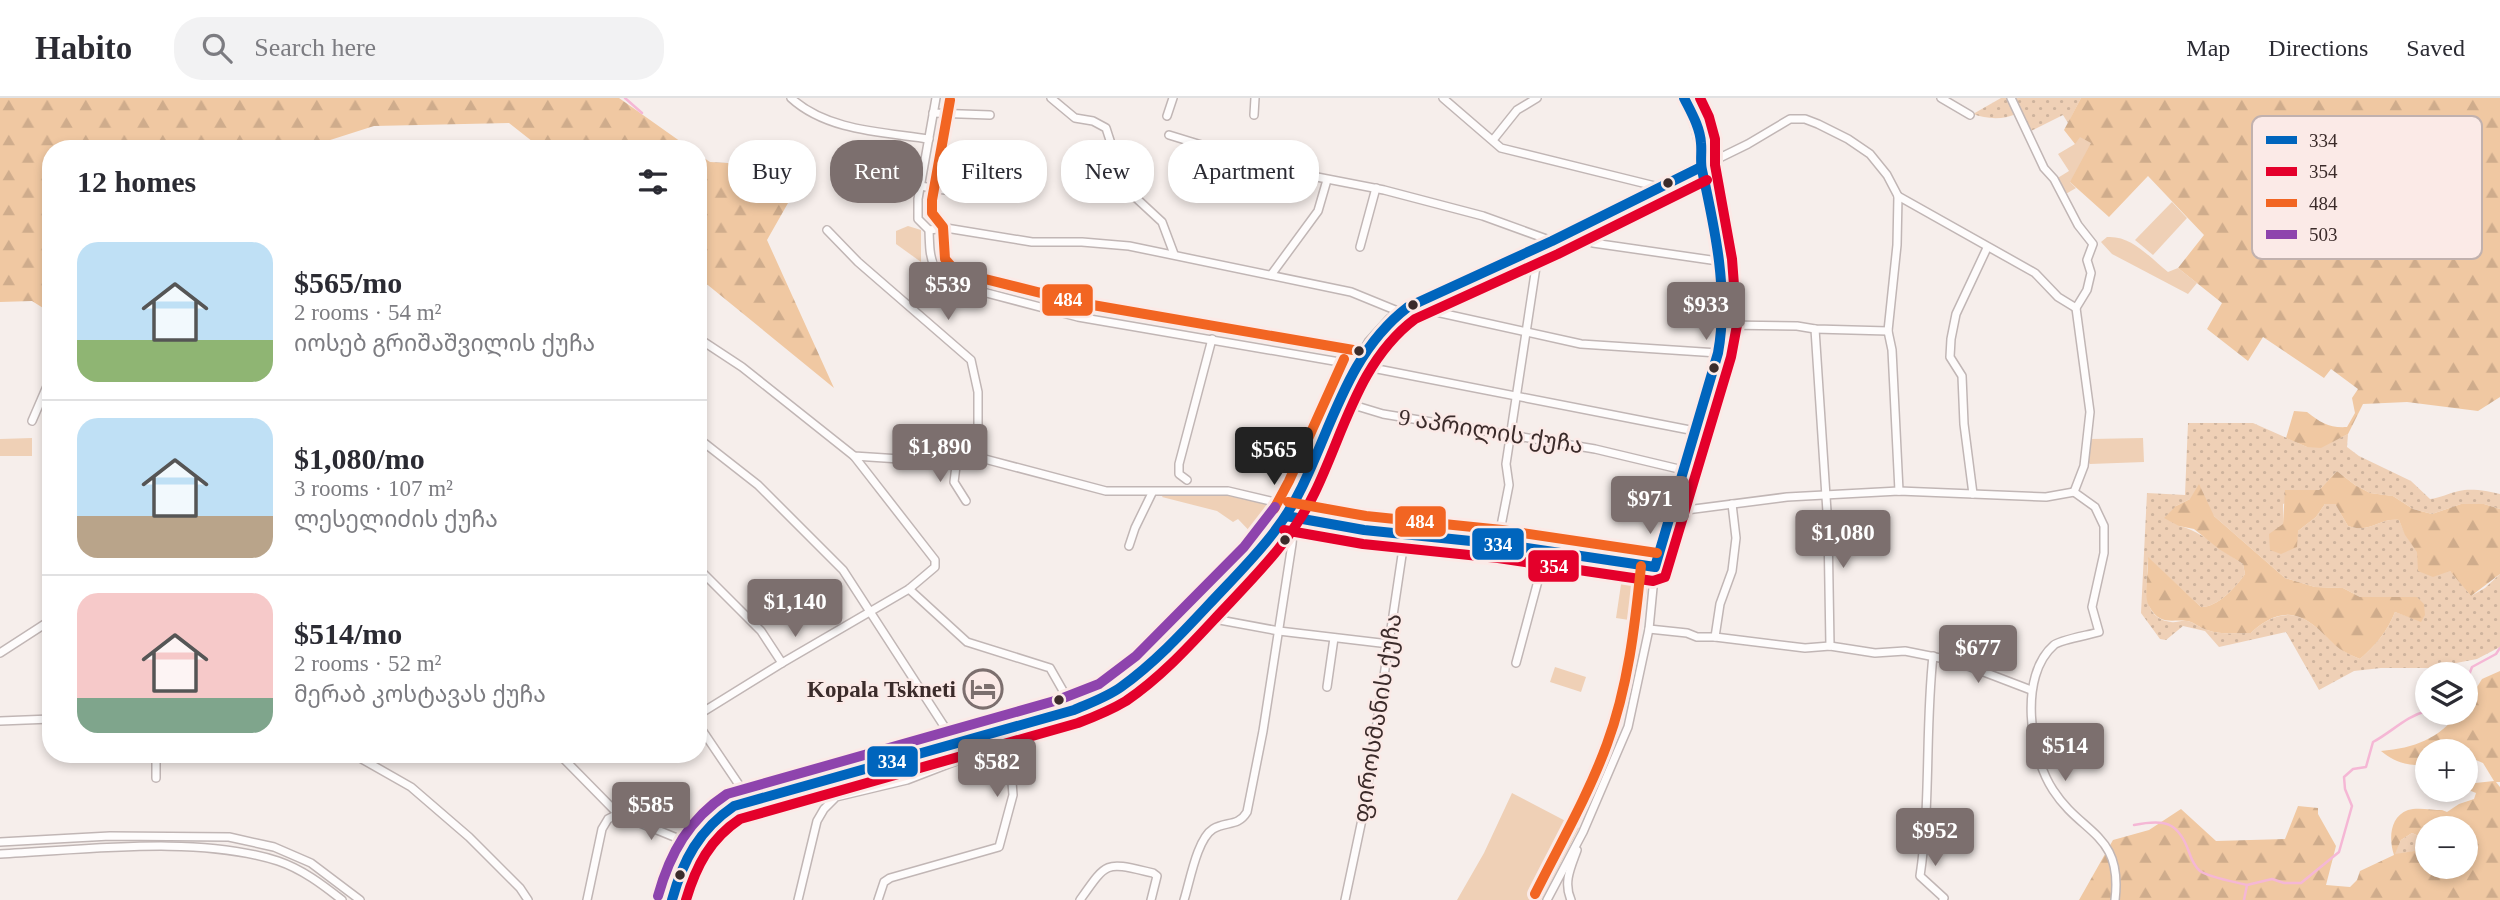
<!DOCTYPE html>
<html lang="en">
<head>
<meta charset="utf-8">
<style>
	:root { --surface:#fff; --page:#f2f2f3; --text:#2b2b33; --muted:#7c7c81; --line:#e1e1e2; --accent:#7c6f6e }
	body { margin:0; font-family:"Times New Roman","Noto Sans Georgian",serif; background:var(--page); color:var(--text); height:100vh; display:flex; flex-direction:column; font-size:26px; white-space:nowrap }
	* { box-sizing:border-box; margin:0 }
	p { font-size:23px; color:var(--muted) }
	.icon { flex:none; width:38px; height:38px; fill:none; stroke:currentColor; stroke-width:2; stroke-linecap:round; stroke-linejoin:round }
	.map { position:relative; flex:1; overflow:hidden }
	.drawer { position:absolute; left:42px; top:42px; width:665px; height:623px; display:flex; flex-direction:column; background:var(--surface); border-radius:28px; box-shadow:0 4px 10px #0003 }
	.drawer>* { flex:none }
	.top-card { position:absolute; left:728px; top:42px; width:665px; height:63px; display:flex; gap:14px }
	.buttons { position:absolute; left:2415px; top:564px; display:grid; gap:14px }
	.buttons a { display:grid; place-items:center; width:63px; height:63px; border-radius:50%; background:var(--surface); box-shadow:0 4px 10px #0003; font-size:35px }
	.price { position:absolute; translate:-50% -60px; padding:0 16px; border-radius:7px; background:var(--accent); color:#fff; font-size:23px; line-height:46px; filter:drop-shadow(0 2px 4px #0008) }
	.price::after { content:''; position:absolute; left:50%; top:42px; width:21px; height:16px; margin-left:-10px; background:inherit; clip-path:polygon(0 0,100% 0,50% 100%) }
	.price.on { background:#222; color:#fff }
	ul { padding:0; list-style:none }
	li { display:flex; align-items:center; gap:21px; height:175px; padding:0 35px }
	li+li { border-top:2px solid var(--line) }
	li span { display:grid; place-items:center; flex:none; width:196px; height:140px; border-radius:21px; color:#555 }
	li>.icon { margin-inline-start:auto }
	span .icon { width:84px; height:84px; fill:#fffc; stroke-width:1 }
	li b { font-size:30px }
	h2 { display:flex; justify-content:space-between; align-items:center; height:84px; padding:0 35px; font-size:30px }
	.pill { padding:0 24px; border-radius:28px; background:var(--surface); box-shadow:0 4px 10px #0003; font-size:24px; line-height:63px }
	.pill.on { background:var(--accent); color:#fff }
	header { display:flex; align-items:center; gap:42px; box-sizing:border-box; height:98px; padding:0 35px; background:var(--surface); border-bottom:2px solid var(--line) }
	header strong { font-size:33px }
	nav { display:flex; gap:38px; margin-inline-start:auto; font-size:24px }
	.search { width:490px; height:63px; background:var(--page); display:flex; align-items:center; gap:18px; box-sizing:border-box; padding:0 24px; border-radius:28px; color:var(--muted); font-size:26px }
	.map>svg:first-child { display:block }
	.grass { fill:url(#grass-dots); fill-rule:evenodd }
	.forest { fill:url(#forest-firs); fill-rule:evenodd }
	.green { fill:#efd0b6 }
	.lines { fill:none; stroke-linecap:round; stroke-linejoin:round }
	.stream { stroke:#f5b7d5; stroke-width:2.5 }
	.minor-casing { stroke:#c1b6b5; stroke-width:10 }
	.secondary-casing { stroke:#c1b6b5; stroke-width:13 }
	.minor { stroke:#fefcfc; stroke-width:7 }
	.secondary { stroke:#f9f5f4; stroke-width:10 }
	.bus-1-casing { stroke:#fbeae7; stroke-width:16 }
	.bus-2-casing { stroke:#fbeae7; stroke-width:16 }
	.bus-3-casing { stroke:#fbeae7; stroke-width:16 }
	.bus-4-casing { stroke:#fbeae7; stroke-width:16 }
	.bus-1 { stroke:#0065bd; stroke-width:10 }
	.bus-2 { stroke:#e4002b; stroke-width:10 }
	.bus-3 { stroke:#f26522; stroke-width:10 }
	.bus-4 { stroke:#8e44ad; stroke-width:10 }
	.bus-dot { fill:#3b2b2a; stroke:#fbeae7; stroke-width:2.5 }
	.labels { text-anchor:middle; stroke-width:5; stroke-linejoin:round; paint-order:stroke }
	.street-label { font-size:23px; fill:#3b2b2a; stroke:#fbeae7 }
	.poi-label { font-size:23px; font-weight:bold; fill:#3b2b2a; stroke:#fbeae7; text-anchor:end }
	.key { fill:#fbeae7; stroke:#c1b1ae; stroke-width:2 }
	.key-label { font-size:19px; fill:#3b2b2a }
	.line-badge { stroke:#fbeae7; stroke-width:2.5 }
	.badge-label { font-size:19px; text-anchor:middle; font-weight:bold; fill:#fff }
</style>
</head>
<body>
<header>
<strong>Habito</strong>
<div class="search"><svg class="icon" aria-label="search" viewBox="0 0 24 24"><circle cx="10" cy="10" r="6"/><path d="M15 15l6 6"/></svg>Search here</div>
<nav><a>Map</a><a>Directions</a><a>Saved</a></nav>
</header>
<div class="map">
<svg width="2500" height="802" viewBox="0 0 2500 802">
	<defs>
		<pattern id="grass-dots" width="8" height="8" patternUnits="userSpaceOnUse" patternTransform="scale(1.75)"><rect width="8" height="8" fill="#efd0b6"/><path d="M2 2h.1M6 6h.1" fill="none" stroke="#ceb39d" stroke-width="1.8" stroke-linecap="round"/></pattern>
		<pattern id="forest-firs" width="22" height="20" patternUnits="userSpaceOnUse" patternTransform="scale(1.75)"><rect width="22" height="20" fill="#f0c8a2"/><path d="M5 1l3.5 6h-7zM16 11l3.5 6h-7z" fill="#cfac8c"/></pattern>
	</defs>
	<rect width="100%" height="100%" fill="#f6eeeb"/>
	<!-- grass -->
	<g class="grass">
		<path d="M2001,0H2008L2016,16C2003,22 1986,21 1973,16Z"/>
		<polygon points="2014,0 2081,0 2068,25 2063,17 2029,34"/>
		<path d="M2188,325H2253L2307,349H2321L2348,336L2347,349L2359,358L2411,383L2430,401C2441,400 2448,395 2459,393C2471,390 2488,393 2500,396V411L2484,406H2461L2432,416L2413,411L2393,398L2370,395L2355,387L2337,373L2319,392L2283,406V427L2298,433L2316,419L2325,406H2335L2348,428C2372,436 2377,420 2399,422C2414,458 2421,452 2449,472C2457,479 2464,489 2471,498L2485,490L2500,476V549L2477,561L2430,570H2381L2354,573L2319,592L2286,534L2219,549L2205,533L2183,528L2166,542L2160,541L2141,515L2147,395L2185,397ZM2190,401L2214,418L2285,480L2315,489L2343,490L2360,499H2409L2421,523L2395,514C2387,534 2376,547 2360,561C2353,558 2346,555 2340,550C2327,541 2313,522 2296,518C2280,514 2262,524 2251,535C2237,535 2220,537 2207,532C2200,530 2194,524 2187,523C2181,522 2176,525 2171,524C2138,520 2148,482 2148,460L2201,509C2218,509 2235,490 2245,476L2243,466C2222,453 2202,433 2179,428L2176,408Z"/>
		<polygon points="2412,735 2419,738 2427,735 2427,751 2394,757 2401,742"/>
	</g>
	<!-- forest -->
	<g class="forest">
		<polygon points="0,0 619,0 691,51 542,51 509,25 374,28 302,51 51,51 51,215 32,203 0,204"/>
		<path d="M2081,0H2500V299L2478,313L2407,304L2363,306L2348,336L2321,350L2307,349L2286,340L2294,313L2307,314C2321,325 2329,330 2347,329L2355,315L2352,300L2358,291L2331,271L2324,280L2263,239L2248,263L2207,231L2222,205L2178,170L2204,137L2148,78L2109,119L2070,84L2075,46L2064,32Z"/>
		<polygon points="698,56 710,64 780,68 792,98 767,142 834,290 698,179"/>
		<path d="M2337,373L2355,387L2370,395L2393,398L2413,411L2432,416L2461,406H2484L2500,411V476L2471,498L2450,473L2433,479L2418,473L2417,454L2405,437L2399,422C2377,420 2372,436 2348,428L2335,406H2325L2316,419L2298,433L2297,449L2281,456L2270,452L2269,436L2283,426L2285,392H2319Z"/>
		<path d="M2199,386L2214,418L2285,480L2315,489L2343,490L2360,499H2417L2424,506L2425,517L2421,524L2395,514C2387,534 2376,547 2360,561C2353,558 2346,555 2340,551C2327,541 2313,522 2296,518C2280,513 2262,524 2251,535C2238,535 2220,537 2207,532C2200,530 2194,524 2187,523C2170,521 2160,528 2149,508C2143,498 2149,473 2148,459L2201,509C2218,509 2235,490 2245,476L2243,466L2219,451L2194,431L2179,428L2164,420L2176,408L2190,401Z"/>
		<path d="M2500,573V684H2496L2500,689V802H2079L2113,742L2149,732L2181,711L2216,743L2285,741L2298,708L2318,710V716L2336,748L2326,787L2350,789L2357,782L2360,773L2394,757C2389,742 2389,719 2408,712C2417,709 2432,712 2442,712L2447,714L2459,706L2474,701L2476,695L2466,691V686L2494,683L2483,665L2466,658V653H2427V667C2409,668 2395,665 2381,653C2415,650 2438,641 2460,614H2466V607L2482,581ZM2456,720L2459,724L2458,730H2466V736L2472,737L2471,745L2474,756L2466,754V768H2427V751L2395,756L2401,742L2412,735L2419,738L2427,735V730H2435L2441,724Z"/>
	</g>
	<!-- green -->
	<g class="green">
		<polygon points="2080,39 2091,45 2070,84 2076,90 2064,97 2056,81 2069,73 2058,56 2075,46"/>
		<polygon points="2172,104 2187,120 2153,157 2135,142"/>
		<polygon points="908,128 921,132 921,164 896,146 896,133"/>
		<path d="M2107,139C2132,137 2150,160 2168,174L2178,170L2197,185L2188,196L2112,156L2101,144Z"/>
		<polygon points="1295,329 1309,335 1297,363 1283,357"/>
		<polygon points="32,340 32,358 0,358 0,341"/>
		<polygon points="2143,340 2144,364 2090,366 2088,364 2091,341"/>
		<polygon points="1164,396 1228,396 1272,408 1274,410 1272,421 1258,442 1238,421 1233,424 1217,413 1162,399"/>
		<polygon points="1623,473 1649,477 1642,524 1616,520"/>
		<polygon points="1555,569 1586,579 1581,594 1550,584"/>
		<polygon points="1512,695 1579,730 1541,802 1457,802 1484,755"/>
	</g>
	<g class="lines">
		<!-- stream -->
		<g class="stream">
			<polyline points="625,0 642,15"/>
			<polyline points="2466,585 2472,569 2496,556 2500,550"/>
			<path d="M2134,727C2164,721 2178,723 2189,754C2191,760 2194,768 2200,773C2208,779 2235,784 2247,787"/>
			<path d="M2244,802L2247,787L2272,781L2284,785H2301L2339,754L2352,708L2345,691L2344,679L2353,671L2366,669L2373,644C2392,634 2406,618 2427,613"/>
		</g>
		<!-- minor casing -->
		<g class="minor-casing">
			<g id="minor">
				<path d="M791,0C827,33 883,34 929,41"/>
				<path d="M936,0L918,101V121L929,132C930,164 930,173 960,188L1078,219L1357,267L1695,333"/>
				<polyline points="1051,0 1075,20 1093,23 1106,30 1117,64 1137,80 1135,99 1162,124 1174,156"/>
				<polyline points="1443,0 1501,50 1659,89"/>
				<polyline points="1941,0 1970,17"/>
				<polyline points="2011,0 2044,70 2054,81 2078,127 2093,146 2087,162 2091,175 2087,192 2076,210 2090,314 2084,368 2074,394"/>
				<polyline points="1690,10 1696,6 1699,0"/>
				<polyline points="933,15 990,17"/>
				<polyline points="1254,17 1255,0"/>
				<polyline points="1167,18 1173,0"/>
				<polyline points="1169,37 1286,73 1384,92 1483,118 1552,143"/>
				<polyline points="1493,42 1517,12 1537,0"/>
				<polyline points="920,88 982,98"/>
				<polyline points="1898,98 2035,175 2058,199 2076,210"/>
				<polyline points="1588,125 1593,145 1718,163"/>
				<polyline points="827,132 858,164 971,262 978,294 978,347 981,360"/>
				<polyline points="929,132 946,130 1032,144 1082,144 1129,148 1351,194 1400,214"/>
				<polyline points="1360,149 1376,90"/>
				<polyline points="1271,177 1318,113 1327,82"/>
				<polyline points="1419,204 1427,212 1581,246 1718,255"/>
				<polyline points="1723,227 1797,228 1815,231 1888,233"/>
				<polyline points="1815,231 1828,429 1830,548"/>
				<polyline points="698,240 742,269 854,358 900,361 981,360 1106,393 1228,393 1292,408"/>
				<polyline points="1340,303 1383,316 1595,351 1683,372"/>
				<polyline points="32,323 51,279"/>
				<polyline points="698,340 758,387 843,472 955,645"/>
				<polyline points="957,360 954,384 966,403"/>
				<polyline points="1187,382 1179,376 1179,366 1212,241"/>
				<path d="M2074,394L2095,409L2104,428V455L2092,509L2099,534C2089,537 2059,542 2054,547C2018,578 2030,657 2053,692C2082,737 2123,735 2115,802"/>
				<polyline points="1973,396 1964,326 1962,278 1950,259 1951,241 1956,216 1987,150"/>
				<polyline points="1671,414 1787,399 1899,393 2046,399 2074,394"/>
				<polyline points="1287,418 1364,432 1500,446 1655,469"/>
				<polyline points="1500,446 1500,433 1509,387 1506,366 1539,149"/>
				<polyline points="1129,448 1135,430 1152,395"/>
				<polyline points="698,470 761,533 782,565"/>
				<polyline points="909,491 967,544 1050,570 1074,612"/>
				<polyline points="1198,518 1279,533 1389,546"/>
				<polyline points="1649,531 1687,535 1697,539 1715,539 1805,550 1830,548 1875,555 1905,553 1955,563 2031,592"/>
				<polyline points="1715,539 1720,506 1732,473 1736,440 1732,406"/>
				<polyline points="0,555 51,522"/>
				<path d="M1933,558C1925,631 1931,705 1920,778L1944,800L1943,802"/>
				<polyline points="1516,565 1546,453"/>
				<polyline points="1327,589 1334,540"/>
				<polyline points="698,617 782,565 909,491 935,469 935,462 854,358"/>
				<polyline points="0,623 51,621"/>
				<polyline points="698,626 750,703"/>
				<polyline points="353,656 411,689 469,739 520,790 528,802"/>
				<polyline points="559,656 618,716 694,747"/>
				<polyline points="156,680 156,656"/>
				<polyline points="0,744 110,738 229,739 274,749 311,765 360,802"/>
				<path d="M0,756C86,752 197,737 278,763C302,771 323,787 342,802"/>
				<polyline points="587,802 602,731 608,721 618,716"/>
				<polyline points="798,802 817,723 824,711 836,699 907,682 972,657 982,652 978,638"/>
				<polyline points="878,802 884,784 890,780 999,749 1013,697 1012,684 982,652"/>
				<path d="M1080,802C1108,762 1105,764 1153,775L1157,778L1151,802"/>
				<path d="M1184,802C1190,783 1197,741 1213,731C1226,723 1238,729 1247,714L1263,633L1292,446L1293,435L1290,419"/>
				<polyline points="1345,802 1364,712 1405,437"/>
				<polyline points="1547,802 1583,734 1628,629 1649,531 1655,469 1718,255 1723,227 1718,163 1706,88 1701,69 1748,46 1790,21 1805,21 1818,26 1848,41 1870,56 1887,77 1898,98 1897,147 1888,233 1892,252 1899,393"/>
				<path d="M1571,802C1563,784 1571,769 1577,752"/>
			</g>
		</g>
		<!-- secondary casing -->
		<g class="secondary-casing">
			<path id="secondary" d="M672,802C682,761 697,730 734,708L1074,612L1106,598L1145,569L1198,518L1273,437L1302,389L1357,267L1370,244L1390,222L1408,209L1552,143L1701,69C1703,44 1696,22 1684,0"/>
		</g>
		<!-- minor -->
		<use href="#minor" class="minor"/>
		<!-- secondary -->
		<use href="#secondary" class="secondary"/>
		<!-- bus-1 casing -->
		<g class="bus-1-casing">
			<g id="bus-1">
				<path d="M1286,418L1364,432L1500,446L1655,469L1718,255C1729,195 1715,131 1702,72C1700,64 1702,54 1701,45C1700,29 1691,14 1684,0"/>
				<path d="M672,802C683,762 699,732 734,708L1074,612C1090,605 1107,599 1121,589C1156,564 1185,532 1214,501C1247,466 1281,433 1302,389C1333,325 1349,254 1408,209L1552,143L1701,69"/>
			</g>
		</g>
		<!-- bus-2 casing -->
		<g class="bus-2-casing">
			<g id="bus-2">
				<polyline points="1284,432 1363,446 1498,460 1653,483 1665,479 1731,259 1737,227 1732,161 1715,67 1715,41 1709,19 1700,0"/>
				<path d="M686,802C696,768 710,741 740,721L1078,625C1094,619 1111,612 1126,603C1163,578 1193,544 1223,512C1258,475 1293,440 1315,394C1344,334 1359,263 1415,221L1558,156L1707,82"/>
			</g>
		</g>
		<!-- bus-3 casing -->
		<g class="bus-3-casing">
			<g id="bus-3">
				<polyline points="950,2 932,102 932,115 943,129 945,161 952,169 973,178 1081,205 1359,253"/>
				<polyline points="1288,404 1366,418 1502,432 1657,455"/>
				<polyline points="1274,411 1289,383 1344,261"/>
				<path d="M1535,796C1560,746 1588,698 1607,646C1628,589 1635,528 1641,468"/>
			</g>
		</g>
		<!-- bus-4 casing -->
		<g class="bus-4-casing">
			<path id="bus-4" d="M658,798C670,755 689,721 727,696L1058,602L1099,586L1136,558L1244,449L1275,409"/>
		</g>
		<!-- bus-1 -->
		<use href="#bus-1" class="bus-1"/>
		<!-- bus-2 -->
		<use href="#bus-2" class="bus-2"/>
		<!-- bus-3 -->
		<use href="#bus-3" class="bus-3"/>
		<!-- bus-4 -->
		<use href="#bus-4" class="bus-4"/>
	</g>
	<!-- icons -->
	<defs>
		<g id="hotel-ring" transform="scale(2.0125)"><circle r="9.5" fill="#fbeae7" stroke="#7c6f6e" stroke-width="1.5"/><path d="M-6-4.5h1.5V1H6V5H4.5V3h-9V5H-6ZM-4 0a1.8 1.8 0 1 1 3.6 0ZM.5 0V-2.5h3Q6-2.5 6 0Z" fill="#7c6f6e"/></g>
	</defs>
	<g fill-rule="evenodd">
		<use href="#hotel-ring" x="983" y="591"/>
	</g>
	<!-- markers -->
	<g class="bus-dot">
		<circle cx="1668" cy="85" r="6"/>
		<circle cx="1413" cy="207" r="6"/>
		<circle cx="1359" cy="253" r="6"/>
		<circle cx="1714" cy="270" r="6"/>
		<circle cx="1285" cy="442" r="6"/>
		<circle cx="1059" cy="602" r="6"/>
		<circle cx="680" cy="777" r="6"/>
	</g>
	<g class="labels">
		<!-- street labels -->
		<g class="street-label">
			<text transform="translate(1491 333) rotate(9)" y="8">9 აპრილის ქუჩა</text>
			<text transform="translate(1377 620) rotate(-81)" y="8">ფიროსმანის ქუჩა</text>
		</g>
		<!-- poi labels -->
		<g class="poi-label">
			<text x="956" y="599">Kopala Tskneti</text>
		</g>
	</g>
	<!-- legend -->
	<rect x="2252" y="18" width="230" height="143" rx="10" class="key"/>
	<rect x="2266" y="38" width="31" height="8" fill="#0065bd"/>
	<rect x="2266" y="69" width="31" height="9" fill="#e4002b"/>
	<rect x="2266" y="101" width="31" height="8" fill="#f26522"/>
	<rect x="2266" y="132" width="31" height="9" fill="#8e44ad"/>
	<g class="key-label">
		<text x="2309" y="49">334</text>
		<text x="2309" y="80">354</text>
		<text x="2309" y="112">484</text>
		<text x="2309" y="143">503</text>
	</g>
	<g class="line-badge">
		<rect x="1041" y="185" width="53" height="34" rx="7" fill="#f26522"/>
		<rect x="1394" y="407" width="53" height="33" rx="7" fill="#f26522"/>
		<rect x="1471" y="429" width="54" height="34" rx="7" fill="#0065bd"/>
		<rect x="1527" y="451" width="53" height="34" rx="7" fill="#e4002b"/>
		<rect x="866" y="647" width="53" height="33" rx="7" fill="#0065bd"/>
	</g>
	<g class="badge-label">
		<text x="1068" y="208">484</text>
		<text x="1420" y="430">484</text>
		<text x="1498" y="453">334</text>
		<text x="1554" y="475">354</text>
		<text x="892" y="670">334</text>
	</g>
</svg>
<div class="buttons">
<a><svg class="icon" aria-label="layers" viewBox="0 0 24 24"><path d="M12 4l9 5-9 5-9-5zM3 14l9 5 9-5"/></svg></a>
<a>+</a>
<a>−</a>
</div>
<b class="price" style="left:948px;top:224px">$539</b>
<b class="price" style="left:1706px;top:244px">$933</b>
<b class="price" style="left:940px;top:386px">$1,890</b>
<b class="price on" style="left:1274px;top:389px">$565</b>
<b class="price" style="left:1650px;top:438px">$971</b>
<b class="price" style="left:1843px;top:472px">$1,080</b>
<b class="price" style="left:795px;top:541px">$1,140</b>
<b class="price" style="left:1978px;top:587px">$677</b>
<b class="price" style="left:2065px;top:685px">$514</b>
<b class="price" style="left:997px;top:701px">$582</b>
<b class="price" style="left:651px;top:744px">$585</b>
<b class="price" style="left:1935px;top:770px">$952</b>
<div class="top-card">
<a class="pill">Buy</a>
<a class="pill on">Rent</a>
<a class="pill">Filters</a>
<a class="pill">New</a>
<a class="pill">Apartment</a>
</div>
<section class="drawer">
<h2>12 homes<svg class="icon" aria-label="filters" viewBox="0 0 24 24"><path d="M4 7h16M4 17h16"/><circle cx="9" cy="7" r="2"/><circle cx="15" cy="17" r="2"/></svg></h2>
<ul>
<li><span style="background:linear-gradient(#bfe0f5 70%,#8fb573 0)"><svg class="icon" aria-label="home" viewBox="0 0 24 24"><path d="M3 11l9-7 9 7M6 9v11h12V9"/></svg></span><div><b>$565/mo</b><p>2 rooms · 54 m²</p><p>იოსებ გრიშაშვილის ქუჩა</p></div></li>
<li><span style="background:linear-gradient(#bfe0f5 70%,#b9a48a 0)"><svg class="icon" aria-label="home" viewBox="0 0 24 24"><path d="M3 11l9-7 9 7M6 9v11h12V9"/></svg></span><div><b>$1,080/mo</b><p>3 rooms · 107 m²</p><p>ლესელიძის ქუჩა</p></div></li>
<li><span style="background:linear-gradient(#f6c9c9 75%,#7fa58c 0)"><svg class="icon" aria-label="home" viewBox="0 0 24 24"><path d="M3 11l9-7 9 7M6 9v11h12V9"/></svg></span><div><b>$514/mo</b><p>2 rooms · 52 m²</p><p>მერაბ კოსტავას ქუჩა</p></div></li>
</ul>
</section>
</div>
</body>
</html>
